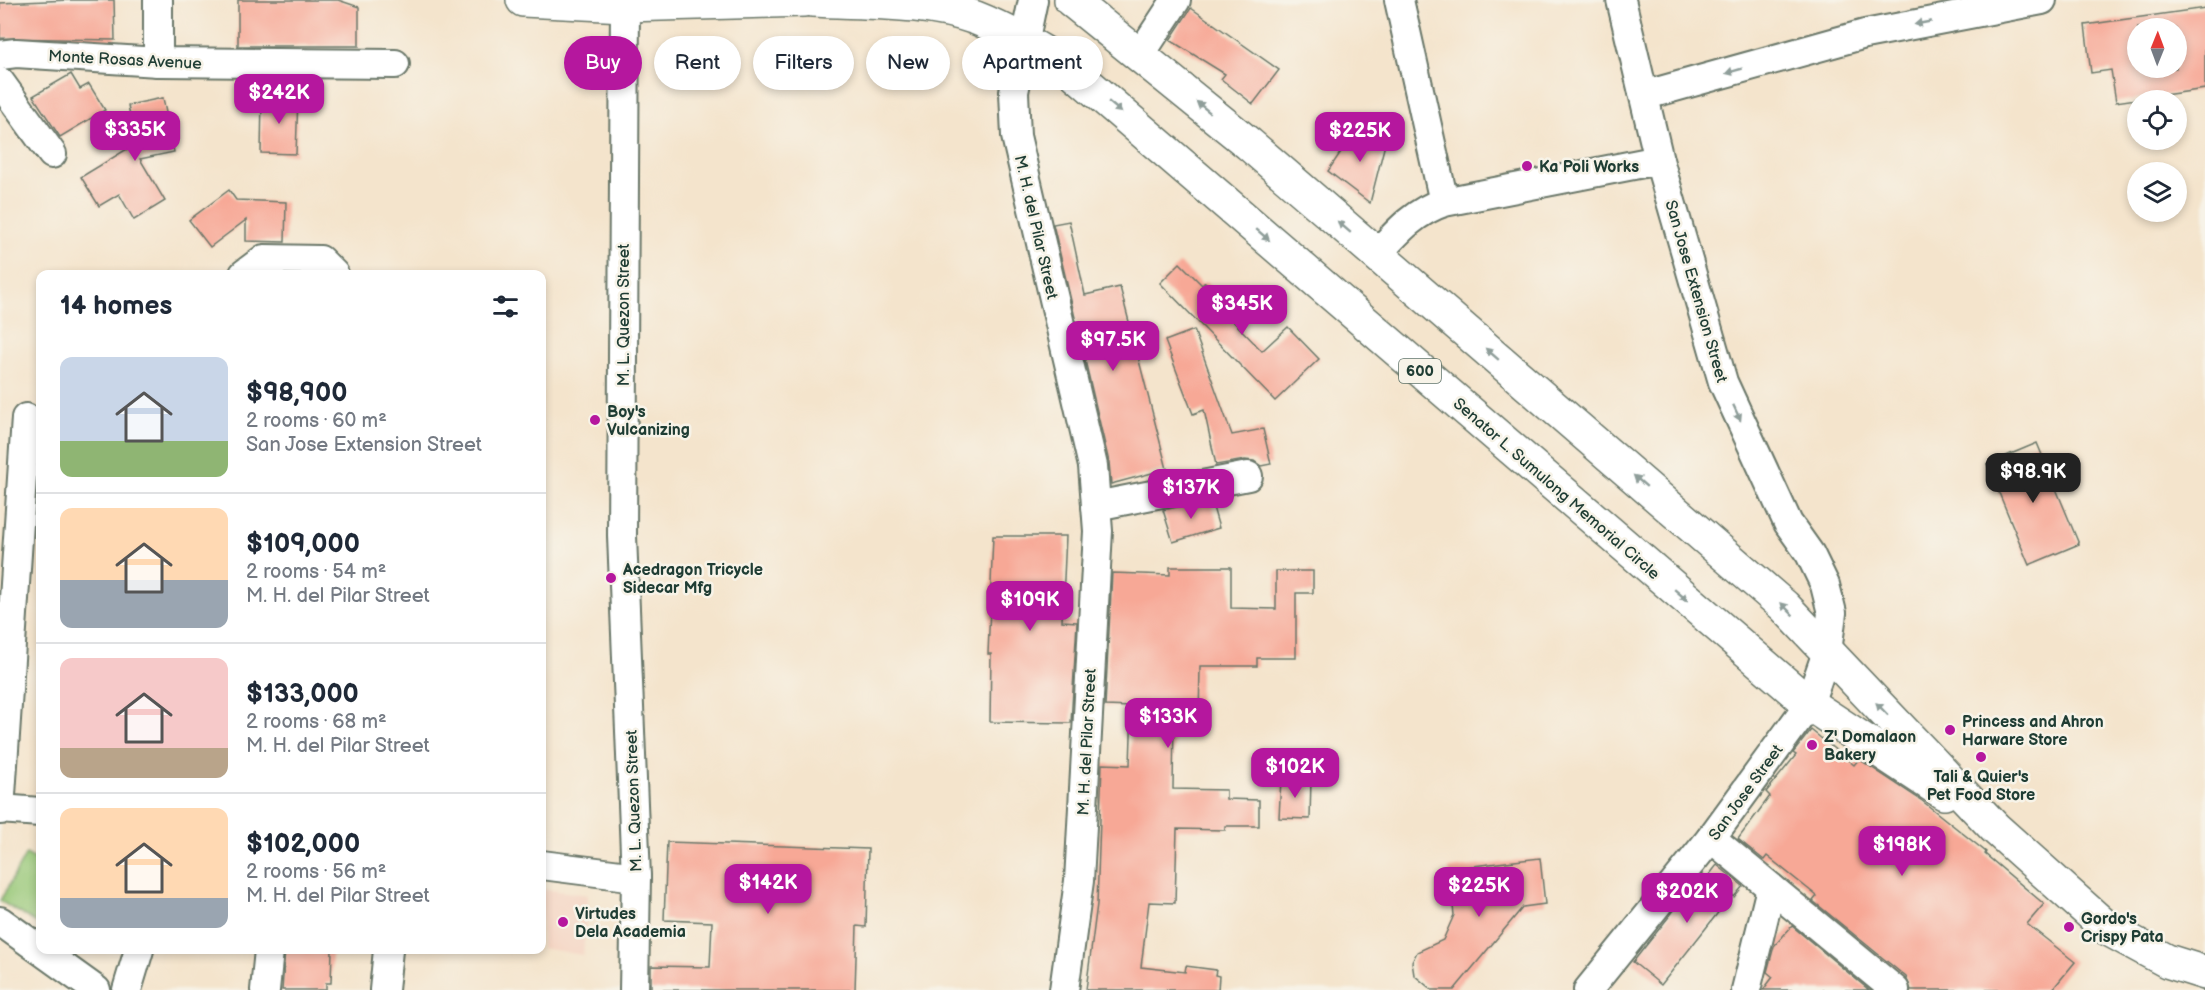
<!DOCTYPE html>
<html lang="en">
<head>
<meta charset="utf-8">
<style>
	:root { --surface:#fff; --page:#f2f2f3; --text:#1f2937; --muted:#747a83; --line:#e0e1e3; --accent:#b5179e }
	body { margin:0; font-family:"Balsamiq Sans",sans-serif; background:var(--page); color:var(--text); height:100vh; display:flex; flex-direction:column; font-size:22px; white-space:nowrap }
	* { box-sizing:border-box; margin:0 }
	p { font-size:20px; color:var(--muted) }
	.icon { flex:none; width:33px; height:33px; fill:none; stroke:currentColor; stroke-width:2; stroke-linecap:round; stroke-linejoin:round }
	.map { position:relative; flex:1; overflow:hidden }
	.panel { position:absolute; left:36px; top:270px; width:510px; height:684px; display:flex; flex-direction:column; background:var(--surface); border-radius:12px; box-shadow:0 3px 9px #0003 }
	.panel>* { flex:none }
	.hud { position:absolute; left:564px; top:36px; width:570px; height:54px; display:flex; gap:12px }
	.needle { width:39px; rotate:1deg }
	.tools { position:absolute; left:2127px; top:18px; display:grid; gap:12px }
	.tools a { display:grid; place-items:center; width:60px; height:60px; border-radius:50%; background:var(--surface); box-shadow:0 3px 9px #0003; font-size:30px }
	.price { position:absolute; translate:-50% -51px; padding:0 14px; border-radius:12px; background:var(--accent); color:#fff; font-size:20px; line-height:39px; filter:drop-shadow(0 2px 3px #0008) }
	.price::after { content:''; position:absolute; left:50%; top:36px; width:18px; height:14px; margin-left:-9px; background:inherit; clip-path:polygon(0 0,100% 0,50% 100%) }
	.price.active { background:#222; color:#fff }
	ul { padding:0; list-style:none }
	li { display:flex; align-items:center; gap:18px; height:150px; padding:0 24px }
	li+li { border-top:2px solid var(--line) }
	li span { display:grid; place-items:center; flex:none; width:168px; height:120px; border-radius:12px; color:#555 }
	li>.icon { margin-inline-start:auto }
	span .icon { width:72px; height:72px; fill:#fffc; stroke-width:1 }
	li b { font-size:26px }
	h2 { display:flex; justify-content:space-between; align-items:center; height:72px; padding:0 24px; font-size:26px }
	.tag { padding:0 21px; border-radius:27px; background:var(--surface); box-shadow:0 3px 9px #0003; font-size:21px; line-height:54px }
	.tag.active { background:var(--accent); color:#fff }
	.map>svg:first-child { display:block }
	.built { fill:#f4d3c1 }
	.green { fill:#98c878; stroke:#5c8256; stroke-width:1.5 }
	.building { fill:#f7a896; fill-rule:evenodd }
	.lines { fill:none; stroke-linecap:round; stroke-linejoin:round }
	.minor-casing { stroke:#6a7769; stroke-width:32 }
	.major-casing { stroke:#6a7769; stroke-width:36 }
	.minor { stroke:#fff; stroke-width:28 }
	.major { stroke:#fff; stroke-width:33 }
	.oneway { fill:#8f9e9a }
	.poi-dot { fill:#b5179e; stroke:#f7f3e8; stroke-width:2 }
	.labels { text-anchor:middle; stroke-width:5; stroke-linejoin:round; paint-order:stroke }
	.shield { fill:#f7f3e8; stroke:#60746a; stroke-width:1.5 }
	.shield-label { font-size:15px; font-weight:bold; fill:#1f3d34 }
	.street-label { font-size:16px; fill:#1f3d34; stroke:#f7f3e8 }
	.poi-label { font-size:16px; font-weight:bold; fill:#1f3d34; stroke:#f7f3e8; text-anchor:start }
</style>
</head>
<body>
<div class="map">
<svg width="2205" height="990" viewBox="0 0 2205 990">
	<rect width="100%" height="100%" fill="#f7f3e8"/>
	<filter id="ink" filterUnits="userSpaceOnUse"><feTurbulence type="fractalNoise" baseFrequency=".0167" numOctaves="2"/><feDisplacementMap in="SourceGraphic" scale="12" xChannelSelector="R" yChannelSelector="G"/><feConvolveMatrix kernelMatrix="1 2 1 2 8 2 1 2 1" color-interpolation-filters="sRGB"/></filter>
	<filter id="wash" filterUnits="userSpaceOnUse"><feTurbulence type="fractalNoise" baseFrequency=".008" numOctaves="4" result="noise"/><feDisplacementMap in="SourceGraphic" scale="24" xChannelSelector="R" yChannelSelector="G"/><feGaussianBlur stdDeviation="1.35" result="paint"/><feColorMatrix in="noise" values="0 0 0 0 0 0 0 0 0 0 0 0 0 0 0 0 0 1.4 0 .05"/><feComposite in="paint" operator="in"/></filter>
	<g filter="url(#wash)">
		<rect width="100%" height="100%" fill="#f4e4cc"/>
		<!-- built -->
		<polygon class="built" points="542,889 588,895 583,955 542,948"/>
		<!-- green -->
		<polygon class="green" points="26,854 40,862 40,925 0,901"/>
		<g id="blocks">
			<!-- building -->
			<g class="building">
				<polygon points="70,0 114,0 115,40 0,38 0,3"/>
				<polygon points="238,0 338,0 359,7 359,46 238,46"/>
				<polygon points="1191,8 1279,70 1253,104 1221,79 1225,74 1170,40"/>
				<path d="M2205,8V89L2116,102L2111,70L2091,73L2085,25ZM2138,28H2176V68H2138Z"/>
				<polygon points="71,74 80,89 89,84 105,110 60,137 33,96"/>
				<polygon points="262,96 298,97 296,154 261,153"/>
				<polygon points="163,98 174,152 140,159 165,201 134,220 119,194 99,206 81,177 132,146 137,153 128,105"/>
				<polygon points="1359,125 1385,144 1370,203 1328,171"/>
				<polygon points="229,190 236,200 286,202 285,242 246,241 246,220 210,247 189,220"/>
				<polygon points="1069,221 1085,295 1120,287 1167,469 1111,484 1109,462 1053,224"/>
				<polygon points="1180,263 1202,285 1205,282 1233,309 1227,315 1262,351 1288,327 1319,359 1275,401 1160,283"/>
				<polygon points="1194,330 1232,435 1263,429 1271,464 1261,466 1254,461 1245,460 1216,465 1204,410 1193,414 1165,341"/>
				<polygon points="2037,443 2079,544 2029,565 1987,464"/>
				<polygon points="1211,500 1219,528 1173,542 1163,510"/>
				<polygon points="993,536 1066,536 1062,621 1077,622 1071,723 990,722 991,654 988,654"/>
				<polygon points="1170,567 1231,567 1231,608 1276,609 1276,571 1313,571 1313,593 1296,593 1296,658 1257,658 1257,666 1200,666 1199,720 1174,719 1173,789 1226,790 1226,799 1259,800 1259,826 1225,826 1225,830 1177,829 1175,903 1149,902 1141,967 1185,972 1186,966 1216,970 1215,975 1219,976 1218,990 1086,990 1097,904 1102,764 1130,765 1132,707 1105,706 1112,573 1170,575"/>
				<polygon points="1811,730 1854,765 1859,759 1921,800 1986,852 1985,854 2044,904 2027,924 2075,962 2052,990 1911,990 1906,977 1813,901 1817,896 1767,856 1764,860 1738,839 1770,796 1766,792 1796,755 1793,753"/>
				<polygon points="1281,778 1311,779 1310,819 1279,818"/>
				<polygon points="667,842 868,849 866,927 857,926 855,990 651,990 651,966 710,967 712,922 664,920"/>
				<polygon points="1540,858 1545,904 1523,907 1454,990 1432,990 1414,975 1412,962 1417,952 1443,940 1454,915 1449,869"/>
				<polygon points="1717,865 1743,886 1734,897 1732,895 1661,985 1633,962 1702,875 1706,879"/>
				<polygon points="1792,926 1869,990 1763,990 1773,977 1767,972 1774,946"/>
				<polygon points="285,950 332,950 331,983 326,983 326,990 282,990"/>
			</g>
		</g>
	</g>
	<g filter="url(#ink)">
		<use href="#blocks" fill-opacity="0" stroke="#6a7769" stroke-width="1.5"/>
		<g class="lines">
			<!-- minor casing -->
			<g class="minor-casing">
				<g id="minor">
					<polyline points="625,0 622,536 636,877 634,990"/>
					<polyline points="1033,0 1014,92 1016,136 1093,466 1098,531 1079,881 1064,990"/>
					<polyline points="1399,0 1444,202"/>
					<polyline points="0,55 16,53 158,62 395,64"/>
					<polyline points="1140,55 1176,0"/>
					<polyline points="158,62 158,0"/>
					<polyline points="0,82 52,154"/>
					<polyline points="1646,95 1865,34 2042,0"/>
					<path d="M1376,255C1397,232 1414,212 1444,202L1659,160"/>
					<polyline points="244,274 264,259 320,260 334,274"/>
					<polyline points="1096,506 1248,476"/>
					<polyline points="0,809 40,812"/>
					<polyline points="0,810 26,418"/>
					<polyline points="1711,838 1895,990"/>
					<polyline points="542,865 636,877"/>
					<polyline points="0,921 96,990"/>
					<polyline points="127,990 139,950"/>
					<polyline points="265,990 269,950"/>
					<polyline points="384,990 388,950"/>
					<polyline points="1588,990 1711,838 1809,704 1827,652 1832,613 1825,585 1810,554 1788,523 1723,382 1659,160 1621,0"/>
					<polyline points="1746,990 1771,888"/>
				</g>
			</g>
			<!-- major casing -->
			<g class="major-casing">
				<g id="major">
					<polyline points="523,0 625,5 804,0"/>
					<path d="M812,0C866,3 925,0 976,18C1009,31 1039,49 1069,68L1809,704L1944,793"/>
					<polyline points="1071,0 1249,144 1784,606 1995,828 2108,929 2167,961 2205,973"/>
				</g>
			</g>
			<!-- minor -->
			<use href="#minor" class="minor"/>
			<!-- major -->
			<use href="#major" class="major"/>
		</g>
		<!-- one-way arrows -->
		<defs><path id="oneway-solid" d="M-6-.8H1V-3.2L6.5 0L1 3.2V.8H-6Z" transform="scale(1.5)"/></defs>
		<g class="oneway">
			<use href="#oneway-solid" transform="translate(1923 23) rotate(169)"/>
			<use href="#oneway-solid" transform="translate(1734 71) rotate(164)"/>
			<use href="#oneway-solid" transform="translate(1115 107) rotate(40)"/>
			<use href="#oneway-solid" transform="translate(1203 107) rotate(-141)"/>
			<use href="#oneway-solid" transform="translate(1344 227) rotate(-139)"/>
			<use href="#oneway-solid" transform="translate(1263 235) rotate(41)"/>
			<use href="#oneway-solid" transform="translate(1492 354) rotate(-139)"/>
			<use href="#oneway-solid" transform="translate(1737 413) rotate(65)"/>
			<use href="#oneway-solid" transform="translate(1640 481) rotate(-139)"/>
			<use href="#oneway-solid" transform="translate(1681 595) rotate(41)"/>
			<use href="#oneway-solid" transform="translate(1787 609) rotate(-135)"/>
			<use href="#oneway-solid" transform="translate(1882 709) rotate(-134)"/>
		</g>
	</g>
	<!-- markers -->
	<g class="poi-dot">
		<circle cx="1527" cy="166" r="6"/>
		<circle cx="595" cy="420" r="6"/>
		<circle cx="611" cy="578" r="6"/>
		<circle cx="1950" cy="730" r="6"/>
		<circle cx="1812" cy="745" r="6"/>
		<circle cx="1981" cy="757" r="6"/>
		<circle cx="563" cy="922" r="6"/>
		<circle cx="2069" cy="927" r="6"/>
	</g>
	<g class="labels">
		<!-- shield labels -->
		<rect class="shield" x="1399" y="359" width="42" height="24" rx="4.5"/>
		<g class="shield-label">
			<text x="1420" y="376">600</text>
		</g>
		<!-- street labels -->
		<g class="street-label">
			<text transform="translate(125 59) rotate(3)" y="6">Monte Rosas Avenue</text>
			<text transform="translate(1037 227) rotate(77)" y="6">M. H. del Pilar Street</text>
			<text transform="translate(1697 291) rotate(74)" y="6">San Jose Extension Street</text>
			<text transform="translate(623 315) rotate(-90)" y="6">M. L. Quezon Street</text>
			<text transform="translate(1557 488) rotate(41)" y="6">Senator L. Sumulong Memorial Circle</text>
			<text transform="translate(1086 742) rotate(-87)" y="6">M. H. del Pilar Street</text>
			<text transform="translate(1745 792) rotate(-54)" y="6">San Jose Street</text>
			<text transform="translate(633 801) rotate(-92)" y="6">M. L. Quezon Street</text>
		</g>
		<!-- poi labels -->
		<g class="poi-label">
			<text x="1539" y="172">Ka Poli Works</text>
			<text x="607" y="417">Boy's<tspan x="607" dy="18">Vulcanizing</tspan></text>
			<text x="623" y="575">Acedragon Tricycle<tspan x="623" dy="18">Sidecar Mfg</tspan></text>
			<text x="1962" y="727">Princess and Ahron<tspan x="1962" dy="18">Harware Store</tspan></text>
			<text x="1824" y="742">Z' Domalaon<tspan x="1824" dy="18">Bakery</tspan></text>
			<text x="1981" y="782" text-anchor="middle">Tali &amp; Quier's<tspan x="1981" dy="18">Pet Food Store</tspan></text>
			<text x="575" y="919">Virtudes<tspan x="575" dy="18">Dela Academia</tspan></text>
			<text x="2081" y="924">Gordo's<tspan x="2081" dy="18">Crispy Pata</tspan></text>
		</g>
	</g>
</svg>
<div class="tools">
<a><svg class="needle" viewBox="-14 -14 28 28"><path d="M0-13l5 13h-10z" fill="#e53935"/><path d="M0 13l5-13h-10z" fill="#747a83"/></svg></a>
<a><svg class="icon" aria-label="locate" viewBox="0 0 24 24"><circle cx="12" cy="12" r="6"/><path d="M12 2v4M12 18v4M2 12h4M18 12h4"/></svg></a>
<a><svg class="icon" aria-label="layers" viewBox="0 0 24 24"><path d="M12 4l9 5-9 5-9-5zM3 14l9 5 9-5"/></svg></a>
</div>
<b class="price" style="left:279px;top:125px">$242K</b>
<b class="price" style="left:135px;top:162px">$335K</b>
<b class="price" style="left:1360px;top:163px">$225K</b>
<b class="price" style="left:1242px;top:336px">$345K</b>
<b class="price" style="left:1113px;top:372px">$97.5K</b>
<b class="price active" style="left:2033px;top:504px">$98.9K</b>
<b class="price" style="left:1191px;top:520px">$137K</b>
<b class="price" style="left:1030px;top:632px">$109K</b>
<b class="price" style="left:1168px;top:749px">$133K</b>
<b class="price" style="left:1295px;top:799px">$102K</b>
<b class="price" style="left:1902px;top:877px">$198K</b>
<b class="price" style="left:768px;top:915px">$142K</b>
<b class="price" style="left:1479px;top:918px">$225K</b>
<b class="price" style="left:1687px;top:924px">$202K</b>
<div class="hud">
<a class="tag active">Buy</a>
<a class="tag">Rent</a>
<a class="tag">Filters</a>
<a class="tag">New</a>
<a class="tag">Apartment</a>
</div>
<section class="panel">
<h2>14 homes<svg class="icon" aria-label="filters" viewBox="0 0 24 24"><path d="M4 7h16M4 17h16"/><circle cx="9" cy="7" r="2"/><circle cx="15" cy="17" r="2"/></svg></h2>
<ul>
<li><span style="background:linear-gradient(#c9d6e8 70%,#8fb573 0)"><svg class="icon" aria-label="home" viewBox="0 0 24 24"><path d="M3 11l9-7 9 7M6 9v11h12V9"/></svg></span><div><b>$98,900</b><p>2 rooms · 60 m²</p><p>San Jose Extension Street</p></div></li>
<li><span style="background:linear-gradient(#ffd9b3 60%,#9aa5b1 0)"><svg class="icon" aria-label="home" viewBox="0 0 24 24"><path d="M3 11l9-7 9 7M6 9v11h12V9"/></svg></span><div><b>$109,000</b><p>2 rooms · 54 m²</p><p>M. H. del Pilar Street</p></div></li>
<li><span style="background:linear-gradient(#f6c9c9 75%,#b9a48a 0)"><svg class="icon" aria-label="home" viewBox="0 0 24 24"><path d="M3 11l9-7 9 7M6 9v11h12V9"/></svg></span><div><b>$133,000</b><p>2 rooms · 68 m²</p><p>M. H. del Pilar Street</p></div></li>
<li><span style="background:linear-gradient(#ffd9b3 75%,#9aa5b1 0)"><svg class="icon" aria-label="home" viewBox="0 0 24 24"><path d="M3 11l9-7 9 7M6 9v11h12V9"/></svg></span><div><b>$102,000</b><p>2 rooms · 56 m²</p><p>M. H. del Pilar Street</p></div></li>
</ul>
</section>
</div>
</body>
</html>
